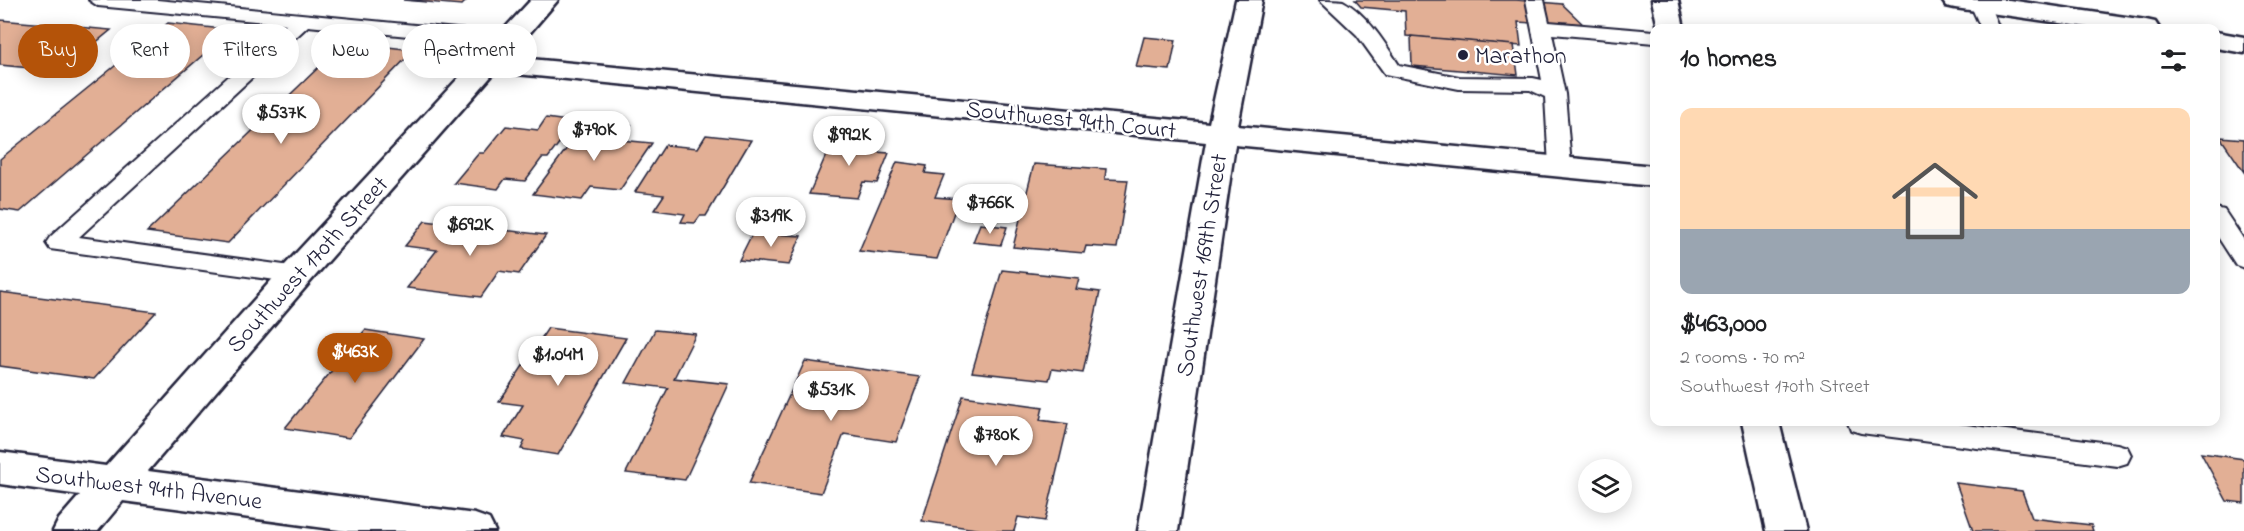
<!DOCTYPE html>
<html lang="en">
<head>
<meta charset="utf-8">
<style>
	:root { --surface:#fff; --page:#f2f2f2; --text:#202124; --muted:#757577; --accent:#b45309 }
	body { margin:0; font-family:"Indie Flower",sans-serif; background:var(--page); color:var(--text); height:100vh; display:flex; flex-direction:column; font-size:22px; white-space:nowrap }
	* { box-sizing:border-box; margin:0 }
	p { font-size:20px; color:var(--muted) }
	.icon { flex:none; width:33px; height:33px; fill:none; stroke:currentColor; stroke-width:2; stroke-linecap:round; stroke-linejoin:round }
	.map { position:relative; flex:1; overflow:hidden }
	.sheet { position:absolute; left:1650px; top:24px; width:570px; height:402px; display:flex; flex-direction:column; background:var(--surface); border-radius:12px; box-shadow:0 3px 15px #0003 }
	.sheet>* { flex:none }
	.hud { position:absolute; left:18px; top:24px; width:570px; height:54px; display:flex; gap:12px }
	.tools { position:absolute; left:1578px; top:459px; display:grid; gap:12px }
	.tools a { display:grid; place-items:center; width:54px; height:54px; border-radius:50%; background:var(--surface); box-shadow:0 3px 15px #0003; font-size:30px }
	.price { position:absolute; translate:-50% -51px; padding:0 14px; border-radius:21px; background:#fff; color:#222; font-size:20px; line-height:39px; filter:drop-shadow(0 2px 3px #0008) }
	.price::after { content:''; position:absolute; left:50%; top:36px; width:18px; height:14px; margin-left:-9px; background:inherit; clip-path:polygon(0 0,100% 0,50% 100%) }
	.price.active { background:var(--accent); color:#fff }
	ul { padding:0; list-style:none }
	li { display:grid; align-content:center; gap:12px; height:318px; padding:0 30px }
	li span { display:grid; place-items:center; height:186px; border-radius:12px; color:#555 }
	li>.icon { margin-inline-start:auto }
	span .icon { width:108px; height:108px; fill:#fffc; stroke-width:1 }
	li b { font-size:26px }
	h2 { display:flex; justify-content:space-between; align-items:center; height:72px; padding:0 30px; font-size:26px }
	.chip { padding:0 21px; border-radius:27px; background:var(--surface); box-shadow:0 3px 15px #0003; font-size:21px; line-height:54px }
	.chip.active { background:var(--accent); color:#fff }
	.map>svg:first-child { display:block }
	.building { fill:#e2af95; stroke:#22223b; stroke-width:1.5 }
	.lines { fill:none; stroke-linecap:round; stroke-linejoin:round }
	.service-casing { stroke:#22223b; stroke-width:4 }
	.minor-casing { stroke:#22223b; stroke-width:5 }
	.tertiary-casing { stroke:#22223b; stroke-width:5 }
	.trunk-casing { stroke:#22223b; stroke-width:5 }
	.service { fill:#fff; fill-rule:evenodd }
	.minor { fill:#fff; fill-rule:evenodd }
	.tertiary { fill:#fff; fill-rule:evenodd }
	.trunk { fill:#fff; fill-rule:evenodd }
	.poi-dot { fill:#22223b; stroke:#fff; stroke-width:2 }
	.labels { text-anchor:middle; stroke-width:5; stroke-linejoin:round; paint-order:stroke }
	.poi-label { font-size:24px; fill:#22223b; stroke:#fff; text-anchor:start }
	.street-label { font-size:24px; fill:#22223b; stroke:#fff }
</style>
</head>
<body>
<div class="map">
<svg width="2244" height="531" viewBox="0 0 2244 531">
	<rect width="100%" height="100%" fill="#fff"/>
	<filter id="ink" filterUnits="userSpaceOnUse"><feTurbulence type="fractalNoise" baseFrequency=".0167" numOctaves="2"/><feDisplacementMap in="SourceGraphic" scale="12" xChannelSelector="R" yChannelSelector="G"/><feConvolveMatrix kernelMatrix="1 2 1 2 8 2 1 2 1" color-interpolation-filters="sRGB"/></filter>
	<g filter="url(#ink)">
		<!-- building -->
		<g class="building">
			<polygon points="403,0 467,0 462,5"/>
			<polygon points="1355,0 1516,0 1562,4 1586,27 1518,22 1521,46 1406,36 1405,11 1361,7"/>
			<polygon points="0,20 111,30 61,71 0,65"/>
			<polygon points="168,23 232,30 20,212 0,209 0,159"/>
			<polygon points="1411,36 1514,45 1518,75 1412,66"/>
			<polygon points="1144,37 1176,40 1170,70 1136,67"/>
			<polygon points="345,42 414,50 228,243 147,232"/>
			<polygon points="546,118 575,122 548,158 542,158 525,181 505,179 498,189 454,183 479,153 484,153 506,126 538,130"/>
			<polygon points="587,121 631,125 621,140 652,143 620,190 591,187 582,200 533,194"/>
			<polygon points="706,135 751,140 706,216 700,216 695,223 681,222 685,214 654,210 664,195 635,192 665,145 698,148"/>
			<polygon points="834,137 881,140 876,152 889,153 877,183 863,182 857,198 809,194"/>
			<polygon points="2220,137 2244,139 2244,172"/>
			<polygon points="897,162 927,166 925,173 944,175 935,197 959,199 937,259 859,251"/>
			<polygon points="1034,164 1106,169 1105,179 1128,180 1117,248 1086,246 1084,253 1013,247"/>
			<polygon points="425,221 546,235 519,274 499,271 481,297 407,288 437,250 405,246"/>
			<polygon points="980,224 1007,227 1001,245 973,242"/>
			<polygon points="753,232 801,236 789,265 739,260"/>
			<polygon points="1002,270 1079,278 1076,289 1100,292 1083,373 1052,369 1049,380 972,372"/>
			<polygon points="0,292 156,312 94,379 0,366"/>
			<polygon points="548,328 626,338 558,455 521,449 525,441 503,437 523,405 499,402"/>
			<polygon points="365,330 424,339 349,438 285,428"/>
			<polygon points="655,330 696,334 674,378 729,384 685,480 626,473 668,388 626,383"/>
			<polygon points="805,361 920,377 896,442 844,434 821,493 749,483"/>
			<polygon points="963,396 1043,407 1040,420 1068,424 1045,521 1018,517 1014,531 989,531 922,521"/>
			<polygon points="2201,453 2244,459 2244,503 2227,501"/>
			<polygon points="1956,483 2022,491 2032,518 2091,525 2093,531 1973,531"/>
		</g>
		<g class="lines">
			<!-- service casing -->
			<g class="service-casing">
				<g id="service">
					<polygon points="89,0 157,0 508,34 515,36 518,40 515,44 508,46 308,26 79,237 306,268 309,274 306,280 297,283 50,249 46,243 50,237 287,24 98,6"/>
					<path d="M1320,0C1326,0 1337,0 1343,1C1367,14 1385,43 1399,65L1459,77L1533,78L1542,80L1526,0H1544L1549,22L1654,31V43L1552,34L1565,94L1571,166L1568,171L1560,173L1552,171L1549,166L1545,97L1530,90L1459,89L1385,74L1357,35Z"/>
					<polygon points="1973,0 1987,0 1999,28 1981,28 1970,4"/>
					<polygon points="2216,208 2224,210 2244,240 2244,268 2236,265 2216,234"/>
					<polygon points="1848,422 1943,422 2117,444 2127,447 2131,455 2127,463 2117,466 1861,433 1851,430"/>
				</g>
			</g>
			<!-- minor casing -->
			<g class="minor-casing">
				<polygon id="minor" points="531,0 558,0 509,57 1209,123 1236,0 1262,0 1238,126 1654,166 1654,186 1235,145 1178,531 1138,531 1206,142 495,72 309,283 148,471 475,514 489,519 495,531 347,531 123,501 98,531 53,531 59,519 80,495 0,484 0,452 106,466 285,265"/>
			</g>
			<!-- tertiary casing -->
			<g class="tertiary-casing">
				<g id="tertiary">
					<polygon points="1652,0 1678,0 1684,28 1658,28"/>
					<polygon points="1742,422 1779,422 1806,531 1766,531"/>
				</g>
			</g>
			<!-- trunk casing -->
			<g class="trunk-casing">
				<g id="trunk">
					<polygon points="1942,0 2009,0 2146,20 2155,22 2159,28 2095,28 1955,8 1946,6"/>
					<polygon points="2216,32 2244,37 2244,53 2216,48"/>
				</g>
			</g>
			<!-- service -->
			<use href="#service" class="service"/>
			<!-- minor -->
			<use href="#minor" class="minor"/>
			<!-- tertiary -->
			<use href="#tertiary" class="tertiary"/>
			<!-- trunk -->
			<use href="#trunk" class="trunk"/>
		</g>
	</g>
	<!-- markers -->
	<circle class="poi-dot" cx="1463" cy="55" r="6"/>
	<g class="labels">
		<!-- poi labels -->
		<g class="poi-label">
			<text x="1475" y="63">Marathon</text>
		</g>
		<!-- street labels -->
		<g class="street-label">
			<text transform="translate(1071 119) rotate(6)" y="8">Southwest 94th Court</text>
			<text transform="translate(307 264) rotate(-48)" y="8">Southwest 170th Street</text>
			<text transform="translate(1201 265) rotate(-81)" y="8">Southwest 169th Street</text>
			<text transform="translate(149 487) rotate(7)" y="8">Southwest 94th Avenue</text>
		</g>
	</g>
</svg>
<div class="tools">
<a><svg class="icon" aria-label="layers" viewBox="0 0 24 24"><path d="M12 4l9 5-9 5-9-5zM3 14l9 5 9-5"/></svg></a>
</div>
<b class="price" style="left:281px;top:145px">$537K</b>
<b class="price" style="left:594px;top:162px">$790K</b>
<b class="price" style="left:849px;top:167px">$992K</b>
<b class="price" style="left:990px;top:235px">$766K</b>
<b class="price" style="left:771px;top:248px">$319K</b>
<b class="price" style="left:470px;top:257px">$692K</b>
<b class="price active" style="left:355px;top:384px">$463K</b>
<b class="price" style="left:558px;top:387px">$1.04M</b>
<b class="price" style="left:831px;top:422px">$531K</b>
<b class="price" style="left:996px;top:467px">$780K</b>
<div class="hud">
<a class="chip active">Buy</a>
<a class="chip">Rent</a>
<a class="chip">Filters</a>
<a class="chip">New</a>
<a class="chip">Apartment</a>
</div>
<section class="sheet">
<h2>10 homes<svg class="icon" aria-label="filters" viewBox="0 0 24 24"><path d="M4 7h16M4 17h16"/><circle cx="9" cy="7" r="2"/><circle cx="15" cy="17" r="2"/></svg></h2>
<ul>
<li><span style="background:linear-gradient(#ffd9b3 65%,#9aa5b1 0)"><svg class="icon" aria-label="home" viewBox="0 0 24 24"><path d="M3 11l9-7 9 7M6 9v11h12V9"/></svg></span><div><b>$463,000</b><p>2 rooms · 70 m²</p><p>Southwest 170th Street</p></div></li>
</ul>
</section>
</div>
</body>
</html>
